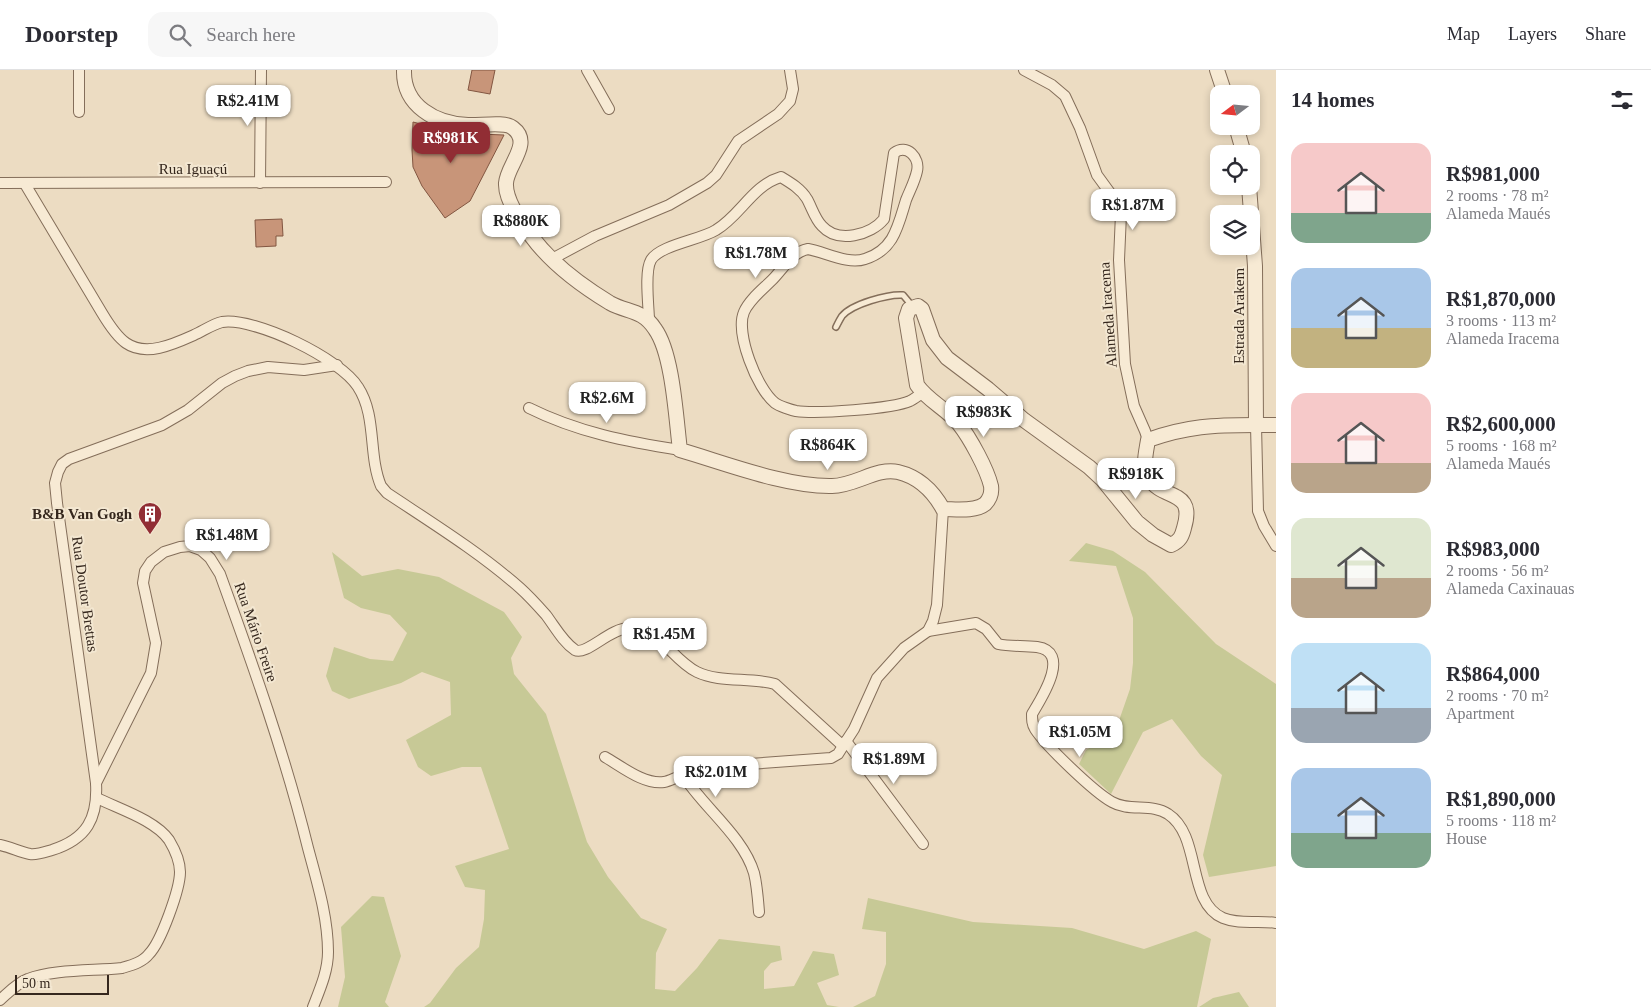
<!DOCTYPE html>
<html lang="en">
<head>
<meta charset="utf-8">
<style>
	:root { --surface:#fff; --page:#f7f7f7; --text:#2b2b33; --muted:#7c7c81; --line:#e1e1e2; --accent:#912d34 }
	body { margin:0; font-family:"Times New Roman",serif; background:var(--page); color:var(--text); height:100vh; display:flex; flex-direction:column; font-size:19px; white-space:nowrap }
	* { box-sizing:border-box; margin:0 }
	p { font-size:16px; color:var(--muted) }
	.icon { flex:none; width:28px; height:28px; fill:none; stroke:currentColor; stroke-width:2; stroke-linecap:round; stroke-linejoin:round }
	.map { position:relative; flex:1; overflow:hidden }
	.side { display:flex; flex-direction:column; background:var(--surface); width:375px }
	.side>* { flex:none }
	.needle { width:32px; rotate:254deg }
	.controls { position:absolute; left:1210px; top:15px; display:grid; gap:10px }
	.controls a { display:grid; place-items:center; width:50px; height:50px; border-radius:10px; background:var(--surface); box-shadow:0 2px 8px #0003; font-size:25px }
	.scale { position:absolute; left:15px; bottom:12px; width:94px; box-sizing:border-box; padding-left:5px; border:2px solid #35271d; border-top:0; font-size:14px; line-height:18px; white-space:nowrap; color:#35271d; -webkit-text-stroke:4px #f3e7d1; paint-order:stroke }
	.price { position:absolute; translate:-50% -42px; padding:0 11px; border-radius:10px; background:#fff; color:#222; font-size:16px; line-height:32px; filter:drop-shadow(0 1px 2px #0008) }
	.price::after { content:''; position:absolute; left:50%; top:30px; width:15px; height:11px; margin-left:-8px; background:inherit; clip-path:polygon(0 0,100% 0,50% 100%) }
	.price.current { background:var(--accent); color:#fff }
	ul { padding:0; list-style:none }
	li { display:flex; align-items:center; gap:15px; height:125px; padding:0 15px }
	li span { display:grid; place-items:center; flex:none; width:140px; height:100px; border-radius:15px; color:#555 }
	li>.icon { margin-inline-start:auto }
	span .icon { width:60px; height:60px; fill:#fffc; stroke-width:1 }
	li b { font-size:21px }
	h2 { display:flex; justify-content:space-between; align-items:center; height:60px; padding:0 15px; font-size:21px }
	header { display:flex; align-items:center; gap:30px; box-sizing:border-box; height:70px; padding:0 25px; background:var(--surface); border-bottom:1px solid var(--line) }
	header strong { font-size:24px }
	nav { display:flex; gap:28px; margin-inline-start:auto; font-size:18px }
	.search { width:350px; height:45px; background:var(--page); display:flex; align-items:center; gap:12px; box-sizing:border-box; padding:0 18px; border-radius:15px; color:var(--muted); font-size:19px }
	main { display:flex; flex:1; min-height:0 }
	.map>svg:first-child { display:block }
	.green { fill:#c7c996 }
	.building { fill:#c89579; stroke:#825641 }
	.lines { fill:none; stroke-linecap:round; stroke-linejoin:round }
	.service-casing { stroke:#846e5a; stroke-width:8 }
	.minor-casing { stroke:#846e5a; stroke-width:12 }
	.tertiary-casing { stroke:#846e5a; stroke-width:16 }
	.service { stroke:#f7ead4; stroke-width:5 }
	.minor { stroke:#f7ead4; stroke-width:10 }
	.tertiary { stroke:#f7ead4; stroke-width:14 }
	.labels { text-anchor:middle; stroke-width:4; stroke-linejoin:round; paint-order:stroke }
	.street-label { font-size:15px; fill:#35271d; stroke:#f3e7d1 }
	.poi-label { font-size:15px; font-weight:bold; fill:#35271d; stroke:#f3e7d1; text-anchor:end }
</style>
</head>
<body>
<header>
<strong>Doorstep</strong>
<div class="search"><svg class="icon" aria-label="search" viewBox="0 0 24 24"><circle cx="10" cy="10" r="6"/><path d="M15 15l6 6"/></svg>Search here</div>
<nav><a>Map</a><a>Layers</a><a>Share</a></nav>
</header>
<main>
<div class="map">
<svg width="1276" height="937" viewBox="0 0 1276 937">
	<rect width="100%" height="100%" fill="#ecdcc2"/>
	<!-- green -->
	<g class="green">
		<polygon points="1086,473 1113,481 1145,502 1216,574 1276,614 1276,796 1209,807 1203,785 1222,705 1201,686 1172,649 1143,662 1111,724 1079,694 1086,680 1115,662 1130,619 1133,593 1133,548 1116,496 1069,491"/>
		<polygon points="332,482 362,506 398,499 439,507 504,542 522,567 511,588 514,604 546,644 587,772 608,807 641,848 667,859 656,883 655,919 675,921 697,898 719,869 780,876 782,890 771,893 764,901 764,919 794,916 813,881 834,884 839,905 817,913 827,935 839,937 424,937 430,933 456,898 479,877 484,849 485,820 465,817 455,796 509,779 481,697 462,697 431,706 418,697 406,670 451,645 450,612 422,602 401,613 349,629 332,621 326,606 334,577 370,589 393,591 407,563 390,545 361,538 344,528"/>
		<polygon points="372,826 384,827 401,886 385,932 389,937 338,937 345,907 341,857"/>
		<polygon points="868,828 973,852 1072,858 1144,879 1196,861 1211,869 1197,937 853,937 875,926 886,894 886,862 862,859"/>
		<polygon points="1239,922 1249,937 1199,937 1213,928"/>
	</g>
	<!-- building -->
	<g class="building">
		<polygon points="472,0 495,0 490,24 468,20"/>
		<polygon points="413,52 455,63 504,65 470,131 445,148 422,116 413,97 412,80"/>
		<polygon points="282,149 283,166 276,166 276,176 256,177 255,150"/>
	</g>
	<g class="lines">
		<!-- service casing -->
		<g class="service-casing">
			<path id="service" d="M836,257C838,253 840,249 842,246C852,234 888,224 903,225L913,237"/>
		</g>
		<!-- minor casing -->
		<g class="minor-casing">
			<g id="minor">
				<polyline points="79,0 79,42"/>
				<polyline points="587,0 609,39"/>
				<polyline points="1024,0 1052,15 1065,26 1080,58 1097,105 1113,127 1121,144 1119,190 1125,294 1134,336 1145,361 1148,370"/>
				<polyline points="0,113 386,112"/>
				<polyline points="260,113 261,0"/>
				<path d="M25,114L102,243C108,253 116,266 126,273C146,287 174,274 194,265C203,261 213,254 222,252C255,247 341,289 358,317C377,346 368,385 381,416L387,423C432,453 479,482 520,518C529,526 538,536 546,545C555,557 563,572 575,580C586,586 610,558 629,558C661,558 671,589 697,602C720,613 750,607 775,614L843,676L854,659L877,608L904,578L928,561L933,551L937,535L943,439"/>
				<polyline points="552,189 595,166 669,135 707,113 716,105 738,71 778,44 790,31 793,19 790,0"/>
				<path d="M649,251C649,237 644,202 651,190C660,175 700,170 716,160C740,146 753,115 781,107C791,113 801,119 807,129C812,138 815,149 822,156C838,174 871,165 884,149L894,83C907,73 920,88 917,101C915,111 910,120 906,130C898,156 894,180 865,189C848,195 825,182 808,179C792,182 783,199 772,210C763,219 749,230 744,242C735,263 757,319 775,333C779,336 791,340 796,341C816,344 892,339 910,331C914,329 918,326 922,323"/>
				<path d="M529,338C577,362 628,372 680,380"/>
				<polyline points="1256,355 1258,441 1264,456 1276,476"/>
				<path d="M928,561L976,553L986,559L998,574C1011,577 1024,575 1037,577C1072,582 1041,629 1032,644C1032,650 1032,654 1035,659C1046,676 1094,722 1112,732C1129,742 1152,733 1168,744C1202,766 1186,832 1223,848C1240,855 1258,850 1276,853"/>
				<polyline points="846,671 923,774"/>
				<path d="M605,687C621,696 644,715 664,712C670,711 676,707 683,705C703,737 743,766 754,803C757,815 758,829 759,842"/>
				<polyline points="683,705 695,699 708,697 831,688 838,684 843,676"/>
				<polyline points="96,713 57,433 55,413 58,402 62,394 69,389 162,355 188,340 222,313 235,306 248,301 268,297 304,300 337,295"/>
				<path d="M0,775C10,777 20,782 30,784C37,785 45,782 52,780C87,769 98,748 96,713L151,603L156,573L143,513L145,501L151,492L164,482L180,477L190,476L201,480L210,488L220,504C253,595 285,685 308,778C317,812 328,847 328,882C328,901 320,919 313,937"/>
				<path d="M0,930C9,922 17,913 28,909C53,899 95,901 122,898C132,895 143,892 149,884C161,872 180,819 180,802C180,791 175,780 169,770C155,750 119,739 97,728"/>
			</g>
		</g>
		<!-- tertiary casing -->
		<g class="tertiary-casing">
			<g id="tertiary">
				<path d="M404,0C403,36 436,54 468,55C479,56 505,51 513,58C533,73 507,95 506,113C505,130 522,154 532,167C552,194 582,216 610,233C628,243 642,239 655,259C673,284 676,349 680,380C725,393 786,417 832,416C855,416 877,397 898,402C919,407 933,421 943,439C955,439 975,442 985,434C990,429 992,423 991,416C987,399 970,368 959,354C947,339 928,331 917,315L906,248L909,239L918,236L922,239L933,270L947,288L988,319L1024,350L1089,397L1102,409L1137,452L1153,465L1171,475C1180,471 1182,466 1184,458C1196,418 1162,431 1149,408C1142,396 1146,383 1148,370C1187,356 1214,355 1256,355"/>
				<polyline points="1217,0 1225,24"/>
				<polyline points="1236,56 1244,84"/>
				<polyline points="1249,116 1255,196 1256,355 1276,355"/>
			</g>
		</g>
		<!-- service -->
		<use href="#service" class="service"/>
		<!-- minor -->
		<use href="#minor" class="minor"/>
		<!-- tertiary -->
		<use href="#tertiary" class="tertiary"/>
	</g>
	<!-- icons -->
	<defs>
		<g id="building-pin" transform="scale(1.25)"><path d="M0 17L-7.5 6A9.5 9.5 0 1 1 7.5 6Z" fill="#912d34" stroke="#f3e7d1"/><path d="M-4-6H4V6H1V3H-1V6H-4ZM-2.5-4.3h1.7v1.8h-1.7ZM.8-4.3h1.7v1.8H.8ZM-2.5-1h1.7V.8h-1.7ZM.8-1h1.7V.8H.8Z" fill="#fff"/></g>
	</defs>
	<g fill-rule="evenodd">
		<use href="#building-pin" x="150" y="444"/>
	</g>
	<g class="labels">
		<!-- street labels -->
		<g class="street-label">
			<text x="193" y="104">Rua Iguaçú</text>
			<text transform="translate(1108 245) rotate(-94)" y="5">Alameda Iracema</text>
			<text transform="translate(1239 246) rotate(-90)" y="5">Estrada Arakem</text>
			<text transform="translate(85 524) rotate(82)" y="5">Rua Doutor Brettas</text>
			<text transform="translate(256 562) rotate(71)" y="5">Rua Mário Freire</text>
		</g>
		<!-- poi labels -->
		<g class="poi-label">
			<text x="132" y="449">B&amp;B Van Gogh</text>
		</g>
	</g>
</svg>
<div class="controls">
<a><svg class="needle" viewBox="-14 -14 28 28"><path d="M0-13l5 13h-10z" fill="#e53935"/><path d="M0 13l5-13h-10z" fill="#7c7c81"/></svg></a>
<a><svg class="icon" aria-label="locate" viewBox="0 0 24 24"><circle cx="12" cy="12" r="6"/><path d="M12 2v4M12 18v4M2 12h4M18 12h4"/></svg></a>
<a><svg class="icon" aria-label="layers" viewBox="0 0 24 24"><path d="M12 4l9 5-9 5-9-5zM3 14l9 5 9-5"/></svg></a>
</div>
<div class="scale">50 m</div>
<b class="price" style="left:248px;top:57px">R$2.41M</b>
<b class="price current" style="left:451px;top:94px">R$981K</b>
<b class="price" style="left:1133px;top:161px">R$1.87M</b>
<b class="price" style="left:521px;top:177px">R$880K</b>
<b class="price" style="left:756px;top:209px">R$1.78M</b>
<b class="price" style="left:607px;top:354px">R$2.6M</b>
<b class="price" style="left:984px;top:368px">R$983K</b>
<b class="price" style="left:828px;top:401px">R$864K</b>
<b class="price" style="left:1136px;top:430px">R$918K</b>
<b class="price" style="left:227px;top:491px">R$1.48M</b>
<b class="price" style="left:664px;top:590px">R$1.45M</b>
<b class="price" style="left:1080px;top:688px">R$1.05M</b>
<b class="price" style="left:894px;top:715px">R$1.89M</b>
<b class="price" style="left:716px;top:728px">R$2.01M</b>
</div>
<section class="side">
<h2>14 homes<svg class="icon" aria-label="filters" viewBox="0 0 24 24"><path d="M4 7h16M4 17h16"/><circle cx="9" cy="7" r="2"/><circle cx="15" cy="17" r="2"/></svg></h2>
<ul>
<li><span style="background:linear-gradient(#f6c9c9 70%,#7fa58c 0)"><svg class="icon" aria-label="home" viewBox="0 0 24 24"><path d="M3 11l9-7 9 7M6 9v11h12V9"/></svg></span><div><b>R$981,000</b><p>2 rooms · 78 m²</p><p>Alameda Maués</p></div></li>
<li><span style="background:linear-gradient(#a9c7e8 60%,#c2b280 0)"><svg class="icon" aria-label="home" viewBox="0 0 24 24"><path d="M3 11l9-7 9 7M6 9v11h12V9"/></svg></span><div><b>R$1,870,000</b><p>3 rooms · 113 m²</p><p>Alameda Iracema</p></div></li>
<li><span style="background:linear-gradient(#f6c9c9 70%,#b9a48a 0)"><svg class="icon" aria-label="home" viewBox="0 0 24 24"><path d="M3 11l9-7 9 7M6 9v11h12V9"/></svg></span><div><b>R$2,600,000</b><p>5 rooms · 168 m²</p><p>Alameda Maués</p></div></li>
<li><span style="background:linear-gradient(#dfe7d0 60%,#b9a48a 0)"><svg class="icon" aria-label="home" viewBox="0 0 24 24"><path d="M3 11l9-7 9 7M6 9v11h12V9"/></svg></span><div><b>R$983,000</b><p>2 rooms · 56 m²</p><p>Alameda Caxinauas</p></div></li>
<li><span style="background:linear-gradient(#bfe0f5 65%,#9aa5b1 0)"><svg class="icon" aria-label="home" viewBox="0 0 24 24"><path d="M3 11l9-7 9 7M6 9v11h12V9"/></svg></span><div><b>R$864,000</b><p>2 rooms · 70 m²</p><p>Apartment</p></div></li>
<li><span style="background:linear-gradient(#a9c7e8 65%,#7fa58c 0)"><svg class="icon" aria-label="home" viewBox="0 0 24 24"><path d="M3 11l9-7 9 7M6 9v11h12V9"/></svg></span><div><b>R$1,890,000</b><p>5 rooms · 118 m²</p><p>House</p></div></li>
</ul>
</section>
</main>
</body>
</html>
